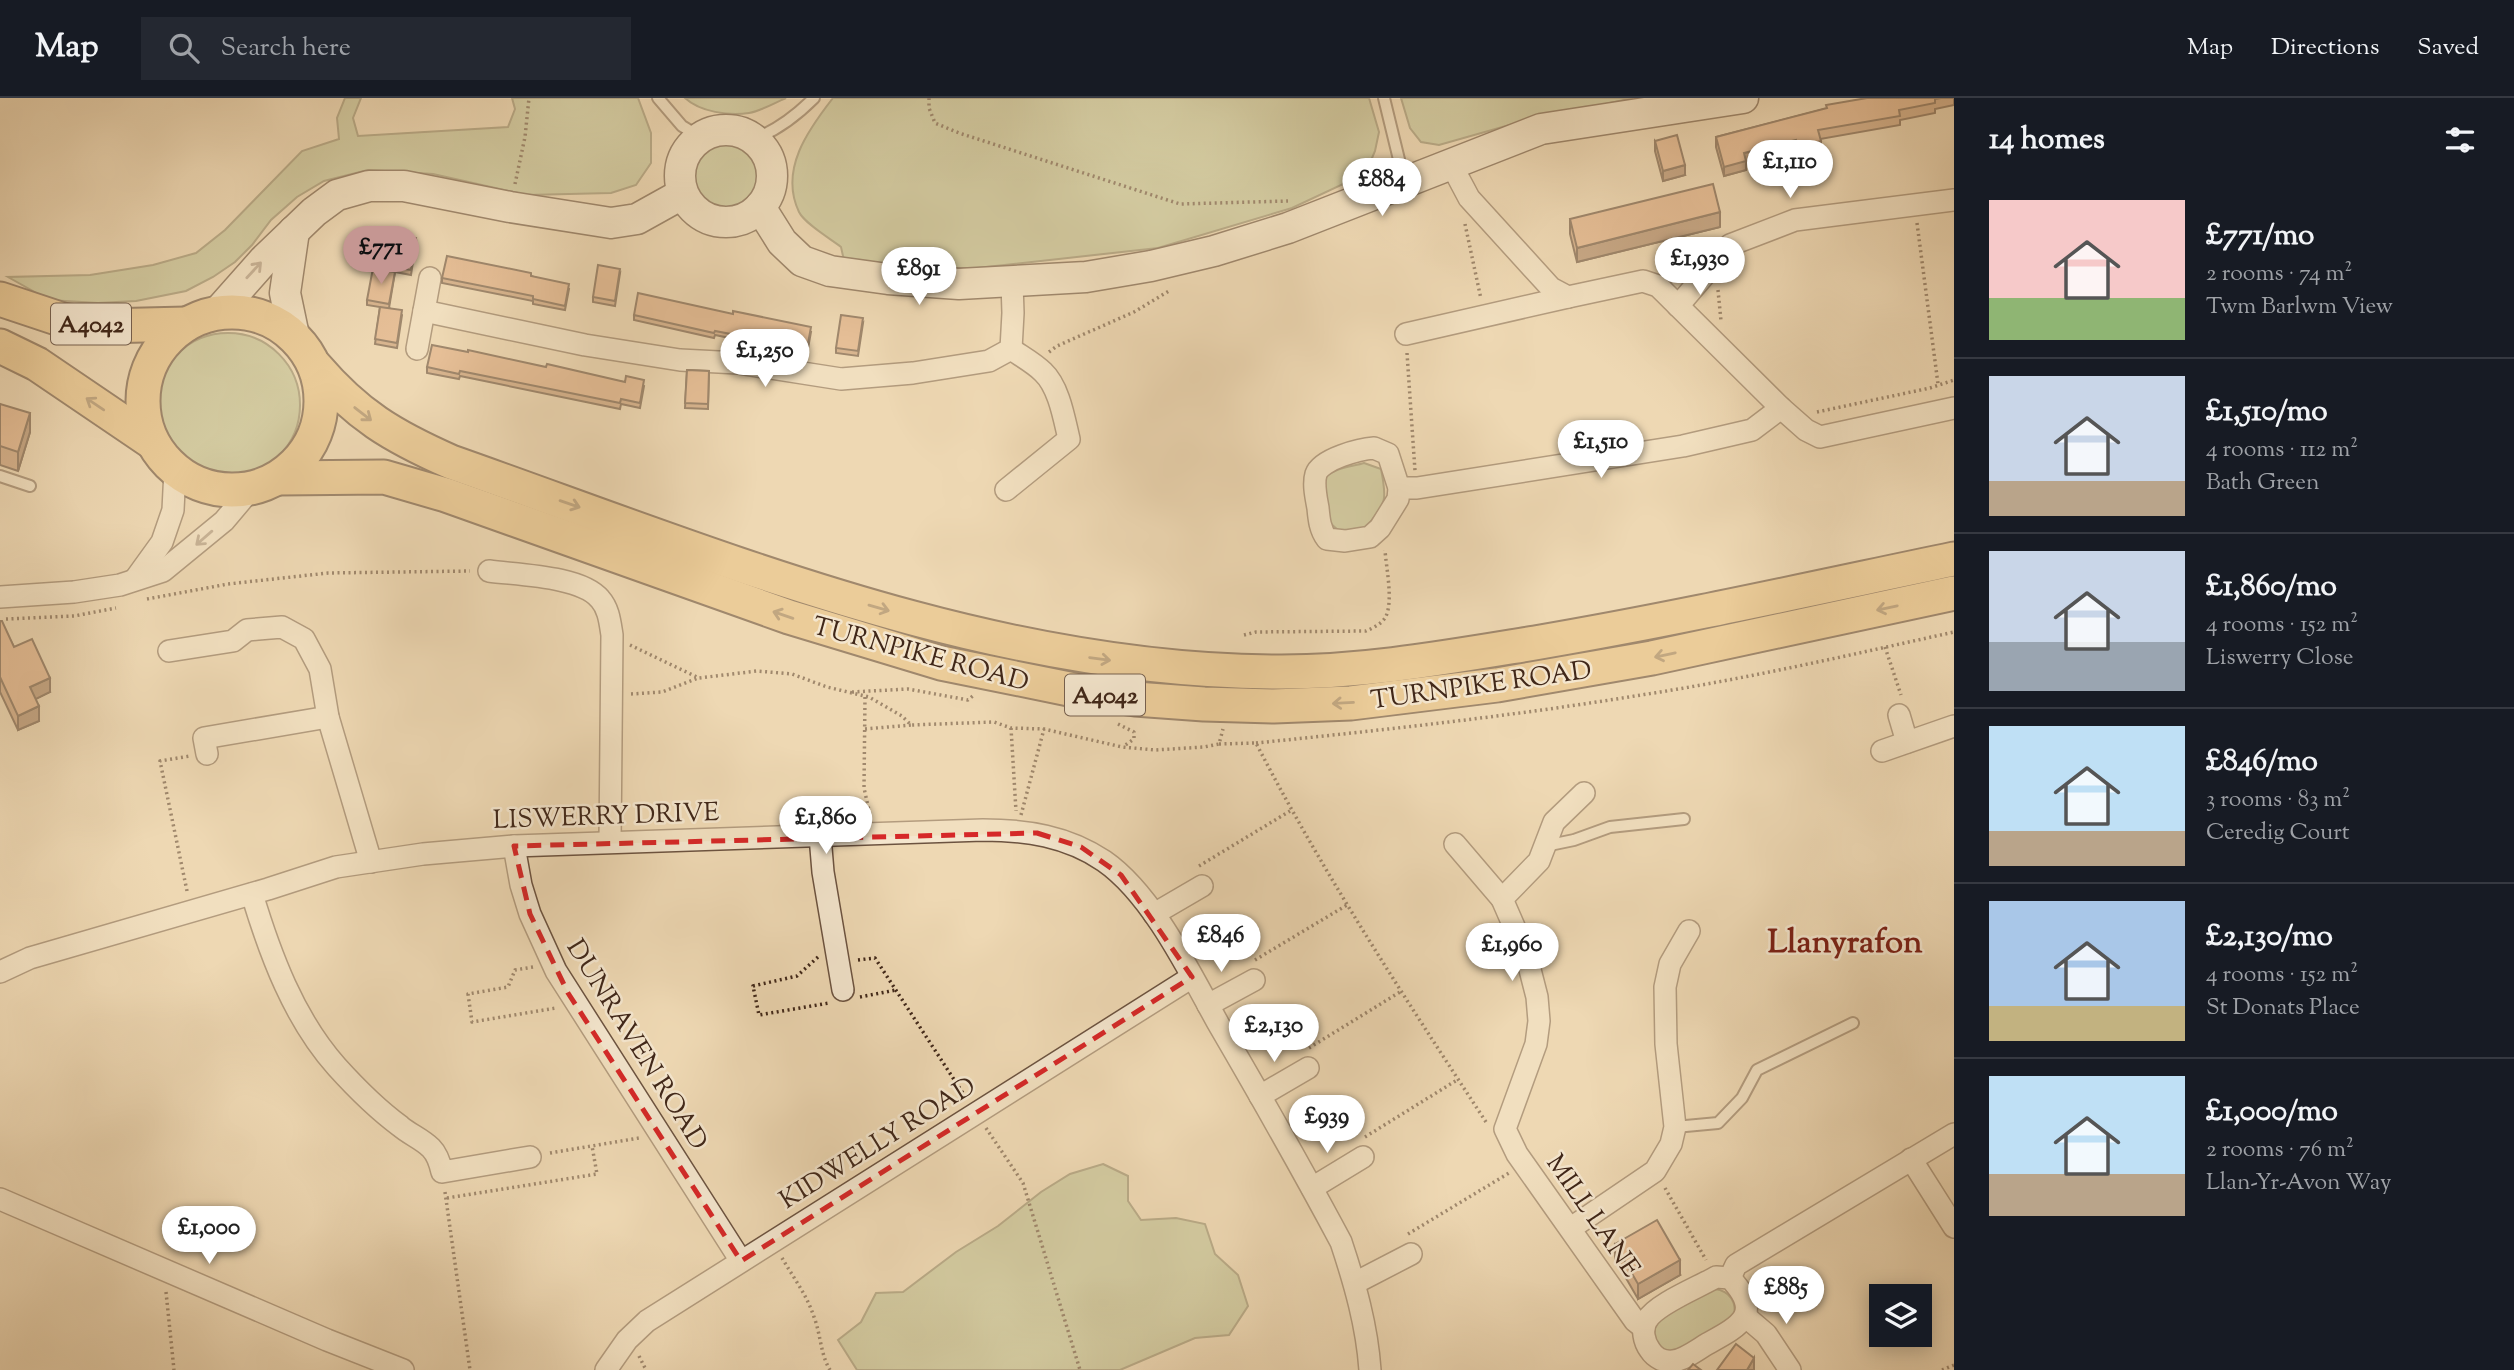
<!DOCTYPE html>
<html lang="en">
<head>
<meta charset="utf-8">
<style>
	:root { --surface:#171b24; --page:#242831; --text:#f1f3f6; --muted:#9ea1a6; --line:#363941; --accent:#c59692 }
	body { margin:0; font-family:"Sorts Mill Goudy",serif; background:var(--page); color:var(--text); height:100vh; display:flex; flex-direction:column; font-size:26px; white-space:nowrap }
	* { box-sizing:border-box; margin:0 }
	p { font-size:23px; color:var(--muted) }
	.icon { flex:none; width:38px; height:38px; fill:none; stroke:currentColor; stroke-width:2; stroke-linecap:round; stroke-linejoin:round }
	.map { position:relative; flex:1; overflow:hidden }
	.drawer { display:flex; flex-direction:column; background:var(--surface); width:560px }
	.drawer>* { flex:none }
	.buttons { position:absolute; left:1869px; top:1186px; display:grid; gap:14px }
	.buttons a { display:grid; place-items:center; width:63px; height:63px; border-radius:0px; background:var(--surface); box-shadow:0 4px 18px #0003; font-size:35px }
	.price { position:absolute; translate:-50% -60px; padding:0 16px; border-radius:24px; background:#fff; color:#222; font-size:23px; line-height:46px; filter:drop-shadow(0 2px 4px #0008) }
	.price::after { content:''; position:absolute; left:50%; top:42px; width:21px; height:16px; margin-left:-10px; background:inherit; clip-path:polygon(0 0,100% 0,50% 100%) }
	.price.selected { background:var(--accent); color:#111 }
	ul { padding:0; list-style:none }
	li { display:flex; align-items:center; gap:21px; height:175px; padding:0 35px }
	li+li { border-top:2px solid var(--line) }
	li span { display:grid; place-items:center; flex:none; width:196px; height:140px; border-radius:0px; color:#555 }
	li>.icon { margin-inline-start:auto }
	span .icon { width:84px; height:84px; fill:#fffc; stroke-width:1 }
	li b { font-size:30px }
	h2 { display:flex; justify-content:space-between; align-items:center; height:84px; padding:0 35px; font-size:30px }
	header { display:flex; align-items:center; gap:42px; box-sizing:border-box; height:98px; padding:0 35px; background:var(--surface); border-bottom:2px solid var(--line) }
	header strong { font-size:33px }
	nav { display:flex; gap:38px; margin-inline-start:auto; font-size:24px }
	.search { width:490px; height:63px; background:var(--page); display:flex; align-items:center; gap:18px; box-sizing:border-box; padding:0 24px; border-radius:0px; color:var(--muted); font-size:26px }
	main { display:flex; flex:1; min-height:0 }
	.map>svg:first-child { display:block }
	.green { fill:#b5bf90; stroke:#7a7354; stroke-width:2 }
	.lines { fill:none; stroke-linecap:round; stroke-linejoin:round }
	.service-casing { stroke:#6c5340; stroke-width:14 }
	.minor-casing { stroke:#6c5340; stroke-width:24 }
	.secondary-casing { stroke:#402719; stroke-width:33 }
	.trunk-casing { stroke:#402719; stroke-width:37 }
	.path { stroke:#402719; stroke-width:3.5; stroke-dasharray:2 3.5; stroke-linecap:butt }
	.service { stroke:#f4e6ce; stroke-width:10 }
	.minor { stroke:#f4e6ce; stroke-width:21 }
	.secondary { stroke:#f4e6ce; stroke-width:30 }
	.trunk { stroke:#e7bc7a; stroke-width:33 }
	.wall { fill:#bc8a65; stroke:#402719; stroke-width:2 }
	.shaded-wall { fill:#997053; stroke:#402719; stroke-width:2 }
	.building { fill:#dba076; stroke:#402719; stroke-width:2 }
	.oneway { stroke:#9a8674 }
	.oneway2 { stroke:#8b6a45 }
	.marked { fill:none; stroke:#d62828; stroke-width:5; stroke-dasharray:14 9; stroke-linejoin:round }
	.labels { text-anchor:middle; stroke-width:5; stroke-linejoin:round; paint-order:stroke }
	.shield { fill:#f4e6ce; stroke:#76604f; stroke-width:2 }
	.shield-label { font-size:24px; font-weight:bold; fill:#402719 }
	.street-label { font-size:26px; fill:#402719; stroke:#f4e6ce }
	.district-label { font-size:33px; font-weight:bold; fill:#7a1f14; stroke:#f4e6ce }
</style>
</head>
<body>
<header>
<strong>Map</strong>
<div class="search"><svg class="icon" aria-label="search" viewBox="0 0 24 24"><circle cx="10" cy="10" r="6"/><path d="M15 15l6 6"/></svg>Search here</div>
<nav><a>Map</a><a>Directions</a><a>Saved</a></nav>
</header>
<main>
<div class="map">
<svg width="1954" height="1272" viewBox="0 0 1954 1272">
	<rect width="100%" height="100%" fill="#eed8b3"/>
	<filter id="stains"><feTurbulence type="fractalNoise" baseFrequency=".00286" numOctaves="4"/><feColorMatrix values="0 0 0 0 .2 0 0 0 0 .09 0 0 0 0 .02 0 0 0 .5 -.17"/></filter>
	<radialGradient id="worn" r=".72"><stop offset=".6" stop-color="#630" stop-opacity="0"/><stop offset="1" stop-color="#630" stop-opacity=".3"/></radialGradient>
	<!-- green -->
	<g class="green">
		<polygon points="345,0 361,0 353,20 358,38 508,29 515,11 512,0 638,0 651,35 651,65 636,87 611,95 527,97 433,76 368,72 324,83 297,99 271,122 252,147 235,164 213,179 186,193 136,203 98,205 49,202 8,179 90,177 153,167 196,155 225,132 302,53 339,41 337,20"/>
		<path d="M685,0H786C774,5 761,13 749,15C729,18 700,14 685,0Z"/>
		<path d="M833,0H1369L1379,34L1375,53L1367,72L1354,81L1292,110L1158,150L977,170H869L845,167L841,149C831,141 805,126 799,114C779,72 808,32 833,0Z"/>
		<polygon points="1401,0 1633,0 1513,26 1439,47 1421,44 1410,30"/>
		<circle cx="725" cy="78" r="33"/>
		<circle cx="228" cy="307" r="72"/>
		<path d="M1364,365L1381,371C1388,406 1385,405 1364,432L1340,434L1328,423L1323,383C1330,370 1351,369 1364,365Z"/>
		<polygon points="1103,1066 1128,1078 1128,1103 1141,1122 1176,1120 1205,1126 1215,1156 1238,1177 1248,1208 1229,1237 1195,1240 1120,1272 857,1272 838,1242 861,1224 876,1195 903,1194 956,1154 998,1128 1041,1094 1070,1076"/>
		<path d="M1715,1191C1730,1193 1737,1204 1734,1219L1678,1253L1659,1254L1649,1231L1656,1220Z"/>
	</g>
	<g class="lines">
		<!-- service casing -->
		<g class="service-casing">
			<g id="service">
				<polyline points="658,0 682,28 702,40"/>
				<polyline points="1384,0 1404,82"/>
				<path d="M754,41C778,32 796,18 814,0"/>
				<polyline points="0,378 30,388"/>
				<polyline points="1545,748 1574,742 1610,729 1684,721"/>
				<polyline points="1675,1029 1718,1025 1742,1000 1757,972 1853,925"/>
			</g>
		</g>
		<!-- minor casing -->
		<g class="minor-casing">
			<g id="minor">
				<polyline points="1451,66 1469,100 1551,190 1568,199 1643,183 1658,188 1781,310 1806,332 1820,339 1954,310"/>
				<polyline points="1678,208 1730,147 1795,122 1954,102"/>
				<polyline points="424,213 585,247 680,262 738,265 841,281 913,275 989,263 1011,251 1013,215 1012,185"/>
				<polyline points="1406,236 1568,199"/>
				<polyline points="417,251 430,180"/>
				<path d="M1374,350L1388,356L1399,390L1398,401L1380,430L1370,439L1345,443L1327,441C1320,432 1319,421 1318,410C1316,399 1313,386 1316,376C1321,361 1360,351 1374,350Z"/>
				<polyline points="1399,390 1417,390 1683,348 1752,332 1781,310"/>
				<path d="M1006,392L1069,341C1064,320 1059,289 1043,274C1034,265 1021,258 1011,251"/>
				<path d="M489,473C518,477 581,478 600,501C609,511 610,525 612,537L610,744"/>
				<polyline points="136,480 162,444 173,412 175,372"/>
				<polyline points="0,499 74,494 120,487 163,473 224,423 251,391"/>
				<polyline points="169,553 233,543 247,532 258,531 282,529 304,541 320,571 328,619 371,764"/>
				<polyline points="1899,617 1907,644"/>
				<polyline points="1882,653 1954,628"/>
				<polyline points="207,656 204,640 328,619"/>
				<polyline points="820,738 823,774 843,892"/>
				<polyline points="1455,746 1502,801 1526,856 1537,899 1539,923 1536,946 1505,1031 1517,1056 1635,1223 1644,1230"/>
				<polyline points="514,748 521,787 530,816 556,873 741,1163"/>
				<path d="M252,796C270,856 294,921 337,969C356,990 377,1011 400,1028C409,1036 422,1041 431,1050C437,1056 440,1065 442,1074L530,1059"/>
				<polyline points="1502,801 1539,763 1554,724 1584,695"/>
				<polyline points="1154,816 1202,788"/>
				<path d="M0,874L30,860L268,791L336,769L423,756L514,748L983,732C1026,732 1067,738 1104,763C1153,797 1190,875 1219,927C1261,999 1302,1071 1341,1144C1355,1186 1367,1228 1370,1272"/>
				<polyline points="1208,907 1254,882"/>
				<polyline points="1260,998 1308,970"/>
				<polyline points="1911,1061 1954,1129"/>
				<polyline points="1312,1090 1363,1059"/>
				<polyline points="0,1101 327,1242 403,1272"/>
				<polyline points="1571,1130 1655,1073 1671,1046 1675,1029 1666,946 1665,889 1670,866 1689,833"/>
				<path d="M1716,1179L1730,1180C1764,1216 1740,1228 1707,1246C1697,1252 1684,1262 1673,1263C1664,1264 1655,1260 1650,1252C1644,1244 1641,1231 1647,1222C1656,1206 1699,1189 1716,1179Z"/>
				<polyline points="1730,1180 1736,1167 1954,1036"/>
				<polyline points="1355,1185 1411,1156"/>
				<polyline points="1745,1218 1766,1236 1790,1272"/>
				<polyline points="606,1272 627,1242 647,1223 1192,879"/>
			</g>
		</g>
		<!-- secondary casing -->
		<g class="secondary-casing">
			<g id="secondary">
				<circle cx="726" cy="78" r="46"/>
				<polyline points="760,109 782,144 802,163 830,173 888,181 959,186 1086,179 1151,168 1214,153 1288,130 1541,31 1743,0"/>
				<polyline points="294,133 285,195 294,238"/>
				<polyline points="218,214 264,162 314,114 337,97 369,88 404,88 510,109 611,125 637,121 682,96"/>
			</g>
		</g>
		<!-- trunk casing -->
		<g class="trunk-casing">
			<g id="trunk">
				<polyline points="0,201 63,222 103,228 186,226"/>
				<circle cx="232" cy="303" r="89"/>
				<polyline points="0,248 37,266 152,344"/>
				<path d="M315,268C357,317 392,338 451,364C718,458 986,572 1274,574C1361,575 1449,559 1535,545C1676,521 1815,490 1954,461"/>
				<polyline points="279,380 384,379 446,397 789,519 941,565 1079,593 1135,601 1204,606 1274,608 1351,605 1497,587 1652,560 1954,495"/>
			</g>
		</g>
		<!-- path -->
		<g class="path">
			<polyline points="929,0 929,10 935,25 959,35 1180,106 1288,103"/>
			<polyline points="515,86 525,39 529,0"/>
			<polyline points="1917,125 1938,286"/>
			<polyline points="1465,126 1481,201"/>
			<polyline points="1718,192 1721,223"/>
			<polyline points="1049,254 1057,248 1134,214 1169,193"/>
			<polyline points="1407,255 1415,373"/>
			<polyline points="1817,314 1930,290 1954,282"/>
			<polyline points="147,501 228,486 328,475 470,473"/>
			<polyline points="6,521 74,518 116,510"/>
			<path d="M1244,537L1256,534L1366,533C1373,530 1381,526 1385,520C1394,505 1386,469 1385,452"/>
			<polyline points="630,547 699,580 757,573 792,576 827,589 869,599 902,618 911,627 994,624 1011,630 1044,631 1122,649 1155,652 1204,649 1219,646 1223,631"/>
			<polyline points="1885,549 1901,597"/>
			<polyline points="852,594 908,591 968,602 974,597"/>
			<polyline points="631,596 662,594 698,580"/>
			<polyline points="865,599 864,690 870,717"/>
			<polyline points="1118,626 1134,634 1134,641 1124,648"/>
			<polyline points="1011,630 1016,713"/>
			<polyline points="865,631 911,627"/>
			<path d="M1256,645C1384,632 1513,618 1641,597C1746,581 1850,557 1954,534"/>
			<path d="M1219,646L1256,645C1324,777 1405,900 1486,1024"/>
			<polyline points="1021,717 1044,631"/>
			<polyline points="1199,768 1290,713"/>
			<polyline points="187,793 160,663 190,658"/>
			<polyline points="818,859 797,878 753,888 759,917 829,905"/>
			<polyline points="858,862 875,860 966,1000"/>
			<polyline points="1255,862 1347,807"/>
			<polyline points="533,869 515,872 508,889 468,896 472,924 556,910"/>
			<polyline points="860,899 896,892"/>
			<polyline points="1309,950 1400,894"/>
			<polyline points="986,1030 1023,1085 1080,1272"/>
			<polyline points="1365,1039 1457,982"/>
			<polyline points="550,1055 639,1040"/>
			<polyline points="1665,1090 1706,1162"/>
			<polyline points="445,1094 470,1272"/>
			<polyline points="447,1100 597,1076 592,1048"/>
			<polyline points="1408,1136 1509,1075"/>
			<path d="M782,1160C793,1179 807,1197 814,1219C821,1237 820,1255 830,1272"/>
			<polyline points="166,1194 174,1272"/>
			<polyline points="639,1258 646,1272"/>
			<polyline points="1942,1272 1954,1267"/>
		</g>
		<!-- service -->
		<use href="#service" class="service"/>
		<!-- minor -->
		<use href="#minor" class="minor"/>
		<!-- secondary -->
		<use href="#secondary" class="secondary"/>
		<!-- trunk -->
		<use href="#trunk" class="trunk"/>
	</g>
	<!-- wall -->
	<g class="wall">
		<polygon points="1867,0 1954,0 1954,7 1935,11 1935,15 1900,22 1900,27 1820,41 1821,53 1799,59 1796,51 1746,65 1746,72 1724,78 1716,49 1716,39"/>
		<polygon points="1655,43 1685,77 1663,83 1655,53"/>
		<polygon points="1570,121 1720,129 1577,164 1570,136"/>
		<polygon points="416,144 411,177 395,174 389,210 402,217 397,250 375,246 380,209 367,207 367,202 389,173 389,168"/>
		<polygon points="620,175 615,208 593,204 593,199"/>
		<polygon points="531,178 569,191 565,212 533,206 533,203 442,185 442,180"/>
		<polygon points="634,217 811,234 807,256 715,237 714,240 634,222"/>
		<polygon points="863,225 858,258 836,255 836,250"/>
		<polygon points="427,269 546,269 644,288 640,310 621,306 620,311 460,278 459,281 427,275"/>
		<polygon points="687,272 709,273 708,311 685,310"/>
		<polygon points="0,306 30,334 18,373 0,367"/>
		<polygon points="0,523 14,549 50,594 35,601 39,623 18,632 0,594"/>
		<polygon points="1615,1146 1680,1177 1638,1201 1615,1161"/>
	</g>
	<!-- shaded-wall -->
	<g class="shaded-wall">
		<polygon points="1796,42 1796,51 1746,65 1746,72 1724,78 1724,69 1744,55"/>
		<polygon points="1821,43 1821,53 1799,59 1799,49"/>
		<polygon points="1685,67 1685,77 1663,83 1663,73"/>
		<polygon points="1720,114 1720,129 1577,164 1577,150"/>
		<polygon points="30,315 30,334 18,373 18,354"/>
		<polygon points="50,580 50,594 30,604 30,589"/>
		<polygon points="39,608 39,623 18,632 18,618"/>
		<polygon points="1680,1162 1680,1177 1638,1201 1638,1186"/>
		<polygon points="1754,1260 1754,1272 1747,1272"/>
	</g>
	<!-- building -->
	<g class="building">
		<polygon points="1867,0 1941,0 1935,1 1935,5 1899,12 1900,18 1818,32 1821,43 1799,49 1796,42 1744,55 1746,63 1724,69 1716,39 1827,10 1826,7"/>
		<polygon points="1677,37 1685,67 1663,73 1655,43"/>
		<polygon points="1713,86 1720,114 1577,150 1570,121"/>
		<polygon points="394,136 416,140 411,172 389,168"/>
		<polygon points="447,158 531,175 531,178 569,186 565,208 533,201 533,198 442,180"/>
		<polygon points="598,167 620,171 615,203 593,199"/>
		<polygon points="373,170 395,174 389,206 367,202"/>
		<polygon points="638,195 733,216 733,213 811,229 807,251 715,233 714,235 634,217"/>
		<polygon points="380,209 402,212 397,245 375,241"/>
		<polygon points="841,217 863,220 858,253 836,250"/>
		<polygon points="432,247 468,254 468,252 546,269 547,266 625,284 626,278 644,282 640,305 621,301 620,305 460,273 459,276 427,269"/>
		<polygon points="687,272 709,273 708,306 685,305"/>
		<polygon points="0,306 30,315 18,354 0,348"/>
		<polygon points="0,523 2,523 14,549 32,541 50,580 30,589 39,608 18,618 0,579"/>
		<polygon points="1657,1122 1680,1162 1638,1186 1615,1146"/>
		<polygon points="1736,1246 1754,1260 1747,1272 1717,1272"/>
		<polygon points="1693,1266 1701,1272 1688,1272"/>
	</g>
	<!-- one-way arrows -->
	<defs><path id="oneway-shaft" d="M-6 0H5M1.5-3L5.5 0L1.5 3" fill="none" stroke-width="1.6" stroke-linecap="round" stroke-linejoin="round" transform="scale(1.75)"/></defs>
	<g class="oneway">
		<use href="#oneway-shaft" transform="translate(254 172) rotate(-47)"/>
		<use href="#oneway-shaft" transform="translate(204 440) rotate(139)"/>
	</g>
	<g class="oneway2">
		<use href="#oneway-shaft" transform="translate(95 306) rotate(-146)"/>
		<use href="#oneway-shaft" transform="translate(363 316) rotate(38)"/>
		<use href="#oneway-shaft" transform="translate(570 406) rotate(19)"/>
		<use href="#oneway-shaft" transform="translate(879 510) rotate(16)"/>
		<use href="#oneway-shaft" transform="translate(1887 510) rotate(168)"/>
		<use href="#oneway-shaft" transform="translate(783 517) rotate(-161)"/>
		<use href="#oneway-shaft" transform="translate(1665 557) rotate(168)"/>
		<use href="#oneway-shaft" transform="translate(1100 561) rotate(8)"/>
		<use href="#oneway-shaft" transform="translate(1343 605) rotate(177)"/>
	</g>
	<!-- marked area -->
	<path d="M0 0H1954V1272H0ZM1037,735L1081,749L1121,777L1192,879L741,1163L568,895L530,816L514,748Z" fill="#eed8b3" fill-opacity=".55" fill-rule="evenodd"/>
	<path class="marked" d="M1037,735L1081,749L1121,777L1192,879L741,1163L568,895L530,816L514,748Z"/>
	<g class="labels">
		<!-- shield labels -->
		<g class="shield">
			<rect x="51" y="205.5" width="80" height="41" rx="5"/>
			<rect x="1065" y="576.5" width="80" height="41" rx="5"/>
		</g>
		<g class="shield-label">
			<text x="91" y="234">A4042</text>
			<text x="1105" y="605">A4042</text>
		</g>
		<!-- street labels -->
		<g class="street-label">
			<text transform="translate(921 555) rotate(15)" y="9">TURNPIKE ROAD</text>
			<text transform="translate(1481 586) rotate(-8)" y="9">TURNPIKE ROAD</text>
			<text transform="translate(606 717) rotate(-2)" y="9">LISWERRY DRIVE</text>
			<text transform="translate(638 946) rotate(58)" y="9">DUNRAVEN ROAD</text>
			<text transform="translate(877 1044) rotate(-32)" y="9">KIDWELLY ROAD</text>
			<text transform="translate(1594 1117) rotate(55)" y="9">MILL LANE</text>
		</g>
		<!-- district labels -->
		<g class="district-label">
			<text x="1845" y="854">Llanyrafon</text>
		</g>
	</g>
	<rect width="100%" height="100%" filter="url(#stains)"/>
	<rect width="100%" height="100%" fill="url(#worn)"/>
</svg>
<div class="buttons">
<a><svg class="icon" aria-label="layers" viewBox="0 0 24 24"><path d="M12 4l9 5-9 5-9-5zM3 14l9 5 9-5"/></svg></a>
</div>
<b class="price" style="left:1790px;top:102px">£1,110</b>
<b class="price" style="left:1382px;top:120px">£884</b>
<b class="price selected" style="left:381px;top:188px">£771</b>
<b class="price" style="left:1700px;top:199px">£1,930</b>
<b class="price" style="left:919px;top:209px">£891</b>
<b class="price" style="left:765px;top:291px">£1,250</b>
<b class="price" style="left:1601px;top:382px">£1,510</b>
<b class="price" style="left:826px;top:758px">£1,860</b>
<b class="price" style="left:1221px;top:876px">£846</b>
<b class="price" style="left:1512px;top:885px">£1,960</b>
<b class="price" style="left:1274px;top:966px">£2,130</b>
<b class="price" style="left:1327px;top:1057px">£939</b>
<b class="price" style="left:209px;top:1168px">£1,000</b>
<b class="price" style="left:1786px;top:1228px">£885</b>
</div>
<section class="drawer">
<h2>14 homes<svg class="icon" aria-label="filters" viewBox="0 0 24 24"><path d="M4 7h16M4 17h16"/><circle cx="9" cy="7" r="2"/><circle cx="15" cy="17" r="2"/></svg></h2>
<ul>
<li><span style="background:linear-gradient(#f6c9c9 70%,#8fb573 0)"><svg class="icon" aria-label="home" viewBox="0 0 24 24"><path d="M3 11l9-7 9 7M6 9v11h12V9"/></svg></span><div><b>£771/mo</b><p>2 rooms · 74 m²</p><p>Twm Barlwm View</p></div></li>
<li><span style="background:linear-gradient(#c9d6e8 75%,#b9a48a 0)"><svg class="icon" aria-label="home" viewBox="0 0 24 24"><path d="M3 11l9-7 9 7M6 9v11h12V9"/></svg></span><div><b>£1,510/mo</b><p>4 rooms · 112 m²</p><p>Bath Green</p></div></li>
<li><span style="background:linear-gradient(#c9d6e8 65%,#9aa5b1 0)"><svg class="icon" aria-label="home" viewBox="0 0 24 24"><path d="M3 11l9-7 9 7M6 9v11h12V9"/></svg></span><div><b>£1,860/mo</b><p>4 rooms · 152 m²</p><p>Liswerry Close</p></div></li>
<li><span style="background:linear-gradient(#bfe0f5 75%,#b9a48a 0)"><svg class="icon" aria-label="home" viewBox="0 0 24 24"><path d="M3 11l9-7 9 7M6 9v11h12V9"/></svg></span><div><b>£846/mo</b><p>3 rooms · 83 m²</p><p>Ceredig Court</p></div></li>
<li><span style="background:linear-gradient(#a9c7e8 75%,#c2b280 0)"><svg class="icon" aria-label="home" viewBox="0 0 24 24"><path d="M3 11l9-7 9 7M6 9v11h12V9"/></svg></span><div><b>£2,130/mo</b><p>4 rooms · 152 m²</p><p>St Donats Place</p></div></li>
<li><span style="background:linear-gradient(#bfe0f5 70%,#b9a48a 0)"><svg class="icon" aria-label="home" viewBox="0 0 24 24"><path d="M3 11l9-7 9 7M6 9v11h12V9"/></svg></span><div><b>£1,000/mo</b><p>2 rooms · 76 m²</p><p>Llan-Yr-Avon Way</p></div></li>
</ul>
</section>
</main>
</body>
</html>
